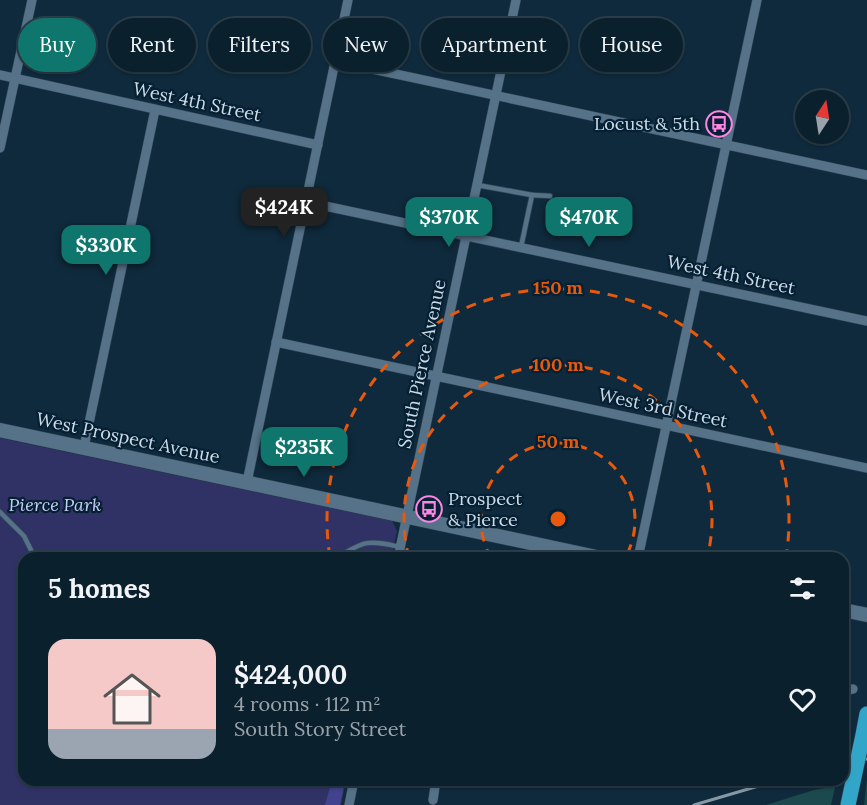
<!DOCTYPE html>
<html lang="en">
<head>
<meta charset="utf-8">
<style>
	:root { --surface:#0b202d; --page:#192d39; --text:#f1f3f6; --muted:#9aa3aa; --line:#2b3e49; --accent:#0f766e }
	body { margin:0; font-family:Lora,serif; background:var(--page); color:var(--text); height:100vh; display:flex; flex-direction:column; font-size:22px; white-space:nowrap }
	* { box-sizing:border-box; margin:0 }
	p { font-size:20px; color:var(--muted) }
	.icon { flex:none; width:33px; height:33px; fill:none; stroke:currentColor; stroke-width:2; stroke-linecap:round; stroke-linejoin:round }
	.map { position:relative; flex:1; overflow:hidden }
	.drawer { position:absolute; left:18px; top:552px; width:831px; height:234px; display:flex; flex-direction:column; background:var(--surface); border-radius:18px; box-shadow:0 2px 4px #0004,0 0 0 2px var(--line) }
	.drawer>* { flex:none }
	.hud { position:absolute; left:18px; top:18px; width:831px; height:54px; display:flex; gap:12px }
	.needle { width:39px; rotate:12deg }
	.tools { position:absolute; left:795px; top:90px; display:grid; gap:12px }
	.tools a { display:grid; place-items:center; width:54px; height:54px; border-radius:50%; background:var(--surface); box-shadow:0 2px 4px #0004,0 0 0 2px var(--line); font-size:30px }
	.price { position:absolute; translate:-50% -51px; padding:0 14px; border-radius:12px; background:var(--accent); color:#fff; font-size:20px; line-height:39px; filter:drop-shadow(0 2px 3px #0008) }
	.price::after { content:''; position:absolute; left:50%; top:36px; width:18px; height:14px; margin-left:-9px; background:inherit; clip-path:polygon(0 0,100% 0,50% 100%) }
	.price.current { background:#222; color:#fff }
	ul { padding:0; list-style:none }
	li { display:flex; align-items:center; gap:18px; height:150px; padding:0 30px }
	li span { display:grid; place-items:center; flex:none; width:168px; height:120px; border-radius:18px; color:#555 }
	li>.icon { margin-inline-start:auto }
	span .icon { width:72px; height:72px; fill:#fffc; stroke-width:1 }
	li b { font-size:26px }
	h2 { display:flex; justify-content:space-between; align-items:center; height:72px; padding:0 30px; font-size:26px }
	.pill { padding:0 21px; border-radius:27px; background:var(--surface); box-shadow:0 2px 4px #0004,0 0 0 2px var(--line); font-size:21px; line-height:54px }
	.pill.current { background:var(--accent); color:#fff }
	.map>svg:first-child { display:block }
	.green { fill:#303266 }
	.forest { fill:#41438f }
	.water { fill:#1c494d }
	.pier { fill:#0f2a3c }
	.lines { fill:none; stroke-linecap:round; stroke-linejoin:round }
	.lane-casing { stroke:#354656; stroke-width:6 }
	.street-casing { stroke:#354656; stroke-width:10 }
	.secondary-casing { stroke:#354656; stroke-width:15 }
	.primary-casing { stroke:#354656; stroke-width:16 }
	.lane { stroke:#557288; stroke-width:4.5 }
	.street { stroke:#557288; stroke-width:9 }
	.secondary { stroke:#557288; stroke-width:14 }
	.primary { stroke:#32a6c9; stroke-width:15 }
	.rail { stroke:#8699a7; stroke-width:3 }
	.primary-bridge-casing { stroke:#354656; stroke-width:16; stroke-linecap:butt }
	.primary-bridge { stroke:#32a6c9; stroke-width:15 }
	.ring { fill:none; stroke:#e8590c; stroke-width:3; stroke-dasharray:10 8 }
	.labels { text-anchor:middle; stroke-width:4.5; stroke-linejoin:round; paint-order:stroke }
	.street-label { font-size:18px; fill:#ccdbe7; stroke:#052032 }
	.poi-label { font-size:18px; fill:#ccdbe7; stroke:#052032; text-anchor:end }
	.park-label { font-size:18px; font-style:italic; fill:#c6ccf8; stroke:#052032 }
	.centre { fill:#e8590c; stroke:#052032; stroke-width:3 }
	.ring-label { font-size:18px; text-anchor:middle; font-weight:bold; fill:#e8590c; stroke:#052032; stroke-width:4.5; stroke-linejoin:round; paint-order:stroke }
</style>
</head>
<body>
<div class="map">
<svg width="867" height="805" viewBox="0 0 867 805">
	<rect width="100%" height="100%" fill="#0f2a3c"/>
	<!-- green -->
	<polygon class="green" points="0,438 392,521 397,531 391,558 24,558 24,780 346,780 341,805 0,805"/>
	<!-- forest -->
	<polygon class="forest" points="332,780 345,780 340,805 325,805"/>
	<!-- water -->
	<polygon class="water" points="867,781 867,805 766,805 814,790"/>
	<!-- pier -->
	<polygon class="pier" points="867,778 864,805 831,805 836,783"/>
	<g class="lines">
		<!-- lane casing -->
		<g class="lane-casing">
			<g id="lane">
				<polyline points="477,185 532,195 521,247"/>
				<polyline points="532,195 550,196"/>
				<polyline points="0,512 24,536 35,558"/>
				<path d="M337,558C364,540 369,540 400,547"/>
			</g>
		</g>
		<!-- street casing -->
		<g class="street-casing">
			<g id="street">
				<polyline points="335,61 867,175"/>
				<polyline points="0,75 318,145"/>
				<polyline points="0,148 32,0"/>
				<polyline points="306,202 867,321"/>
				<polyline points="276,342 867,468"/>
				<polyline points="84,447 155,110"/>
				<polyline points="247,482 348,0"/>
				<polyline points="398,558 516,0"/>
				<polyline points="638,558 757,0"/>
				<polyline points="843,691 853,689"/>
				<polyline points="433,800 436,780"/>
				<polyline points="349,805 354,780"/>
			</g>
		</g>
		<!-- secondary casing -->
		<g class="secondary-casing">
			<g id="secondary">
				<polyline points="0,430 601,558"/>
				<polyline points="843,610 867,615"/>
			</g>
		</g>
		<!-- primary casing -->
		<g class="primary-casing">
			<polyline id="primary" points="863,735 867,714"/>
		</g>
		<!-- lane -->
		<use href="#lane" class="lane"/>
		<!-- street -->
		<use href="#street" class="street"/>
		<!-- secondary -->
		<use href="#secondary" class="secondary"/>
		<!-- primary -->
		<use href="#primary" class="primary"/>
		<!-- rail -->
		<g class="rail">
			<polyline points="843,764 867,759"/>
			<polyline points="694,805 779,780"/>
		</g>
		<!-- primary-bridge casing -->
		<g class="primary-bridge-casing">
			<polyline id="primary-bridge" points="848,805 863,735"/>
		</g>
		<!-- primary-bridge -->
		<use href="#primary-bridge" class="primary-bridge"/>
	</g>
	<!-- distance rings -->
	<g class="ring">
		<path d="M491 558A77 77 0 1 1 625 558"/>
		<path d="M409 558A154 154 0 1 1 707 558"/>
		<path d="M330 557A231 231 0 1 1 786 557"/>
	</g>
	<!-- icons -->
	<defs>
		<g id="bus-ring" transform="scale(1.35)"><circle r="9.5" fill="#052032" stroke="#fc86e3" stroke-width="1.5"/><path d="M-5-6H5V4H4V6H2V4H-2V6H-4V4H-5ZM-3.5-4V0h7V-4ZM-3.5 1.2v1.5H-2V1.2ZM2 1.2v1.5H3.5V1.2Z" fill="#fc86e3"/></g>
	</defs>
	<g fill-rule="evenodd">
		<use href="#bus-ring" x="719" y="124"/>
		<use href="#bus-ring" x="429" y="509"/>
	</g>
	<g class="labels">
		<!-- street labels -->
		<g class="street-label">
			<text transform="translate(197 102) rotate(12)" y="6">West 4th Street</text>
			<text transform="translate(731 275) rotate(12)" y="6">West 4th Street</text>
			<text transform="translate(422 364) rotate(-78)" y="6">South Pierce Avenue</text>
			<text transform="translate(663 408) rotate(12)" y="6">West 3rd Street</text>
			<text transform="translate(128 438) rotate(12)" y="6">West Prospect Avenue</text>
		</g>
		<!-- poi labels -->
		<g class="poi-label">
			<text x="700" y="130">Locust &amp; 5th</text>
			<text x="448" y="505" text-anchor="start">Prospect<tspan x="448" dy="21">&amp; Pierce</tspan></text>
		</g>
		<!-- park labels -->
		<g class="park-label">
			<text x="55" y="511">Pierce Park</text>
		</g>
	</g>
	<circle cx="558" cy="519" r="9" class="centre"/>
	<g class="ring-label">
		<text x="558" y="294">150 m</text>
		<text x="558" y="371">100 m</text>
		<text x="558" y="448">50 m</text>
	</g>
</svg>
<div class="tools">
<a><svg class="needle" viewBox="-14 -14 28 28"><path d="M0-13l5 13h-10z" fill="#e53935"/><path d="M0 13l5-13h-10z" fill="#9aa3aa"/></svg></a>
</div>
<b class="price current" style="left:284px;top:238px">$424K</b>
<b class="price" style="left:449px;top:248px">$370K</b>
<b class="price" style="left:589px;top:248px">$470K</b>
<b class="price" style="left:106px;top:276px">$330K</b>
<b class="price" style="left:304px;top:478px">$235K</b>
<div class="hud">
<a class="pill current">Buy</a>
<a class="pill">Rent</a>
<a class="pill">Filters</a>
<a class="pill">New</a>
<a class="pill">Apartment</a>
<a class="pill">House</a>
</div>
<section class="drawer">
<h2>5 homes<svg class="icon" aria-label="filters" viewBox="0 0 24 24"><path d="M4 7h16M4 17h16"/><circle cx="9" cy="7" r="2"/><circle cx="15" cy="17" r="2"/></svg></h2>
<ul>
<li><span style="background:linear-gradient(#f6c9c9 75%,#9aa5b1 0)"><svg class="icon" aria-label="home" viewBox="0 0 24 24"><path d="M3 11l9-7 9 7M6 9v11h12V9"/></svg></span><div><b>$424,000</b><p>4 rooms · 112 m²</p><p>South Story Street</p></div><svg class="icon" aria-label="heart" viewBox="0 0 24 24"><path d="M12 20l-8-8c-3-5 5-10 8-4 3-6 11-1 8 4z"/></svg></li>
</ul>
</section>
</div>
</body>
</html>
